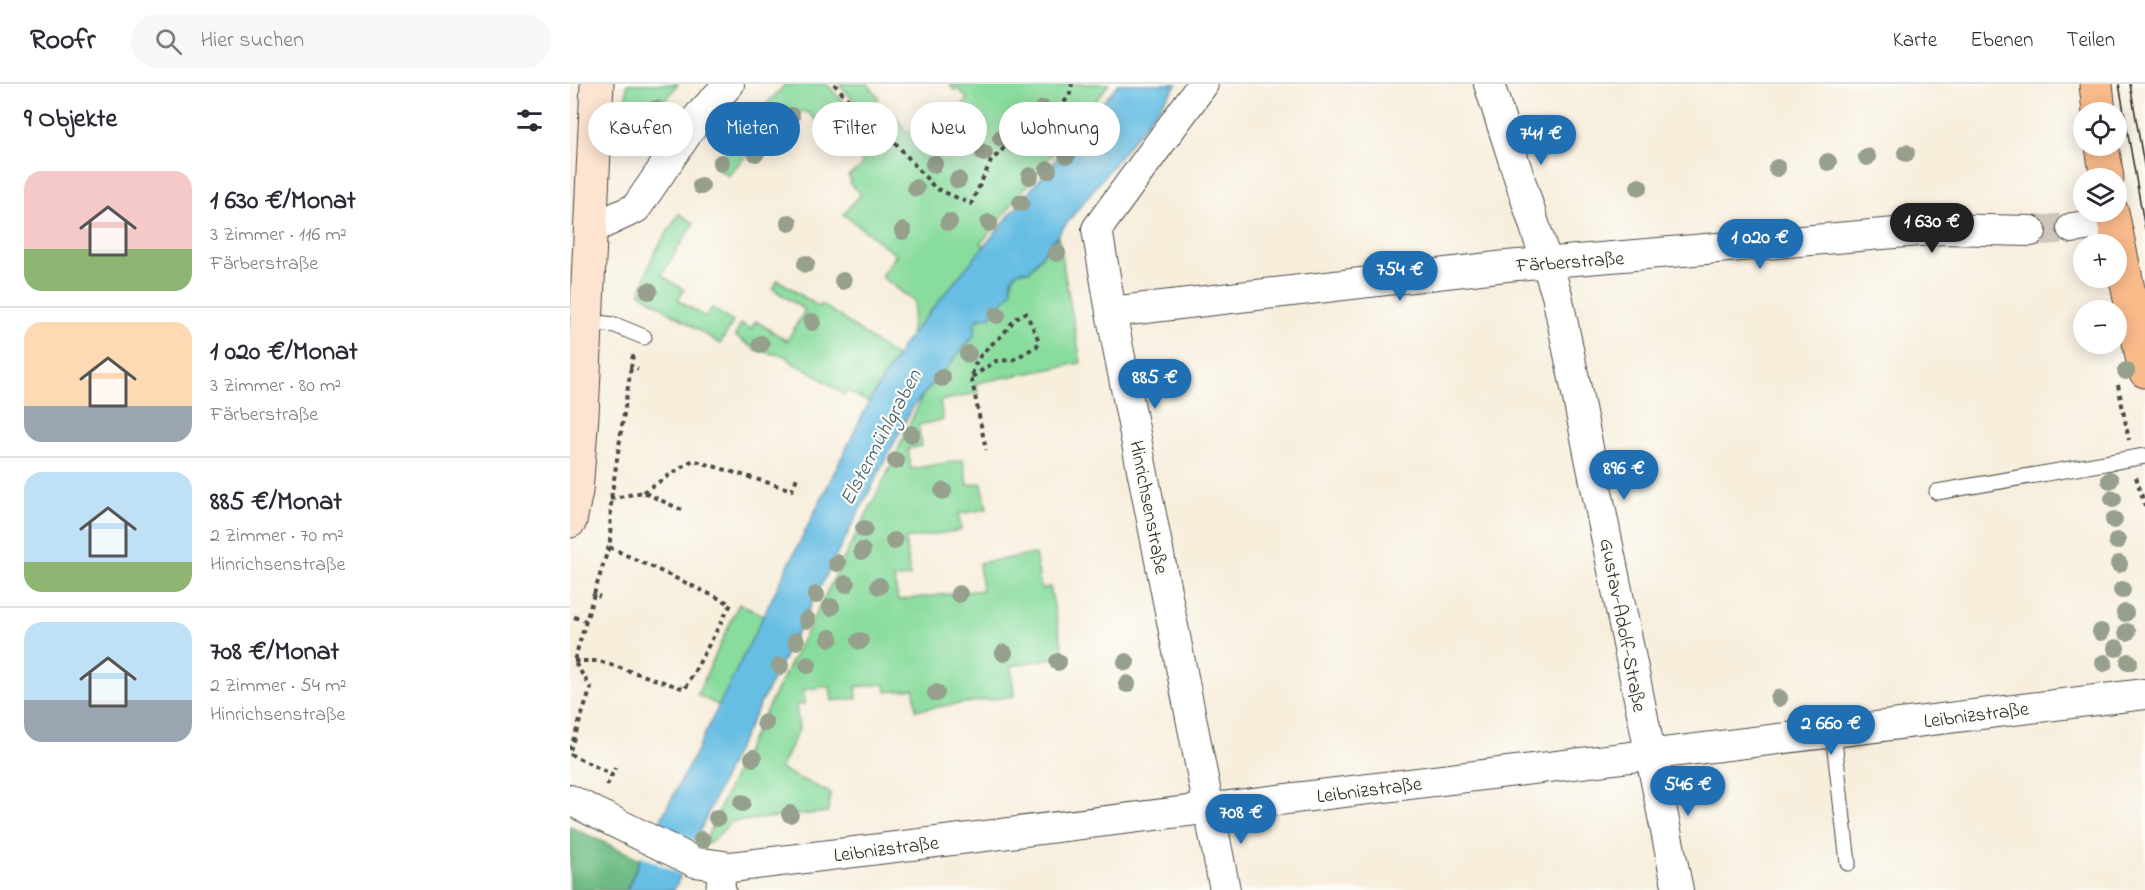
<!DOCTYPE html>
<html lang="de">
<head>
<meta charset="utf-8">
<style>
	:root { --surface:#fff; --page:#f7f7f7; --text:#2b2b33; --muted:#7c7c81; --line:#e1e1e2; --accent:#1f6fb2 }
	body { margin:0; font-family:"Indie Flower",sans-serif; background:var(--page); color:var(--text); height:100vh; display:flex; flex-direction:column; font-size:22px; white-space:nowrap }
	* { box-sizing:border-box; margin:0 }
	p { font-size:20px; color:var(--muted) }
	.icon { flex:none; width:33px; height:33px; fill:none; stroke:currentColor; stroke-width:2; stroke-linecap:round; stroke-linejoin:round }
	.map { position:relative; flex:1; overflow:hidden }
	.panel { display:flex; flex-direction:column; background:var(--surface); width:570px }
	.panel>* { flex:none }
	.banner { position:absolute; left:18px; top:18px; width:570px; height:54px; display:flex; gap:12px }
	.controls { position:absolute; left:1503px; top:18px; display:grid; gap:12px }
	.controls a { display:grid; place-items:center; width:54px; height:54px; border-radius:50%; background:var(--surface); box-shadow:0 3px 15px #0003; font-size:30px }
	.price { position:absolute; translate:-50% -51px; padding:0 14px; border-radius:21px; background:var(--accent); color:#fff; font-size:20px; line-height:39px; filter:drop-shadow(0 2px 3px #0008) }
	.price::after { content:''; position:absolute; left:50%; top:36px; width:18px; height:14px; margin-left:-9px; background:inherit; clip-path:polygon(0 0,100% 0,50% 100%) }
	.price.selected { background:#222; color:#fff }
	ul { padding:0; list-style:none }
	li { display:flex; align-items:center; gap:18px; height:150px; padding:0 24px }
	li+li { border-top:2px solid var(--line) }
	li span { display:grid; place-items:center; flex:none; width:168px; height:120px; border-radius:18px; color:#555 }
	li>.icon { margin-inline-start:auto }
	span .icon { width:72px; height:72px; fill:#fffc; stroke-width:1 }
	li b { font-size:26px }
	h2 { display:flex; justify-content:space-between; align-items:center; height:72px; padding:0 24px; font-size:26px }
	.pill { padding:0 21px; border-radius:27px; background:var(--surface); box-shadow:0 3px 15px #0003; font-size:21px; line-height:54px }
	.pill.selected { background:var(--accent); color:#fff }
	header { display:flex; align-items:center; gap:36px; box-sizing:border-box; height:84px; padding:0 30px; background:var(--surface); border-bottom:2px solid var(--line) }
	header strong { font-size:28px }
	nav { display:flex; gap:33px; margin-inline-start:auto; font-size:21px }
	.search { width:420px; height:54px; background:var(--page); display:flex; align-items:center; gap:15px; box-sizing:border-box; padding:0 21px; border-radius:33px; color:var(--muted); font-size:22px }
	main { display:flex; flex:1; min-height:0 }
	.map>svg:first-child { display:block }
	.green { fill:#88dc9d; stroke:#5a8464; stroke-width:1.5 }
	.forest { fill:#6ebc84; stroke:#4c7458; stroke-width:1.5 }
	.water { fill:#66bee4; stroke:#487488; stroke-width:1.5 }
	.pier { fill:#f7eedc }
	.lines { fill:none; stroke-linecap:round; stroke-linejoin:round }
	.street-tunnel { stroke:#cec7b9; stroke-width:30; stroke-dasharray:30 15; stroke-linecap:butt }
	.lane-casing { stroke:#4a4846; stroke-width:17 }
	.street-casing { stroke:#4a4846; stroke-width:32 }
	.secondary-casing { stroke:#4a4846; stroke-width:35 }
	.primary-casing { stroke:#4a4846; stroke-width:35 }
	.path { stroke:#4a4846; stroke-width:4; stroke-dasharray:4.5 4.5; stroke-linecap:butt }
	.lane { stroke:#fff; stroke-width:15 }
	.street { stroke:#fff; stroke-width:30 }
	.secondary { stroke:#fde4d1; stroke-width:33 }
	.primary { stroke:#fabb8b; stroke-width:33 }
	.tram { stroke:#2b2b2b; stroke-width:1.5 }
	.tree { fill:#96a08d }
	.labels { text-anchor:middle; stroke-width:4.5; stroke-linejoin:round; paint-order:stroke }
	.street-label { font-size:20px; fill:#2b2b2b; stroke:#fdfcf7 }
	.water-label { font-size:21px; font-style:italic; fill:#405e6c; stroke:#fdfcf7 }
</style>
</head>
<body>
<header>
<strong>Roofr</strong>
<div class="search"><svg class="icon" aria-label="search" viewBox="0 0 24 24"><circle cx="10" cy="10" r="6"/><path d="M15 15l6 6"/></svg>Hier suchen</div>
<nav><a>Karte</a><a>Ebenen</a><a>Teilen</a></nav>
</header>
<main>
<section class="panel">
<h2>9 Objekte<svg class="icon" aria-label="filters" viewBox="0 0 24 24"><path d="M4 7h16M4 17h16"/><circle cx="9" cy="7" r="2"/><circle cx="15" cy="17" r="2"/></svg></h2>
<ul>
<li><span style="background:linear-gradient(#f6c9c9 65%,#8fb573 0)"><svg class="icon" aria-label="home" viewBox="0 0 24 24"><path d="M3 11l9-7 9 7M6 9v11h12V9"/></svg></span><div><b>1 630 €/Monat</b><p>3 Zimmer · 116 m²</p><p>Färberstraße</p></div></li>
<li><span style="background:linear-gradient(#ffd9b3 70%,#9aa5b1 0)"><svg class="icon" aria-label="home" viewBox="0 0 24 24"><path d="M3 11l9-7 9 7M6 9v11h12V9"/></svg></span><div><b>1 020 €/Monat</b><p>3 Zimmer · 80 m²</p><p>Färberstraße</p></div></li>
<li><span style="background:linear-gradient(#bfe0f5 75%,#8fb573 0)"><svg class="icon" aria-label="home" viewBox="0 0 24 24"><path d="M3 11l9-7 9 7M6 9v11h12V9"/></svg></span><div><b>885 €/Monat</b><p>2 Zimmer · 70 m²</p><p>Hinrichsenstraße</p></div></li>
<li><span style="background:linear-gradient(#bfe0f5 65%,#9aa5b1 0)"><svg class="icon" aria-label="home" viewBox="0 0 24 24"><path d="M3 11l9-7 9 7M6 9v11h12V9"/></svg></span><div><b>708 €/Monat</b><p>2 Zimmer · 54 m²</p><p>Hinrichsenstraße</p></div></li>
</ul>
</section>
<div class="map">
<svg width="1575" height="806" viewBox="0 0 1575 806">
	<rect width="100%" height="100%" fill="#fdfcf7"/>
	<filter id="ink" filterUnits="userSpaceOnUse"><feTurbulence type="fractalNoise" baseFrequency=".0167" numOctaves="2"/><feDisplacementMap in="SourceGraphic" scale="12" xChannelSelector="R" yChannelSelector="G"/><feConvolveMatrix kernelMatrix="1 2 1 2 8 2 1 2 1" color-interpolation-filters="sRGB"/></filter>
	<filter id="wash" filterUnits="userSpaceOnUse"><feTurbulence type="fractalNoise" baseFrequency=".008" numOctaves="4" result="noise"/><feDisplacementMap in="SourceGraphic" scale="24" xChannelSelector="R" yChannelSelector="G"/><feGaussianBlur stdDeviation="1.35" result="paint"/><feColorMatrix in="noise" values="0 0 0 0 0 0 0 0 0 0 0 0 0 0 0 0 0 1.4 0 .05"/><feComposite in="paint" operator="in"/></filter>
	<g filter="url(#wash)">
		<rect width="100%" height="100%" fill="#f7eedc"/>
		<!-- green -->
		<g class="green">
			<polygon points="57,0 108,0 59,64 54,60"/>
			<path d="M216,0H257L307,56L325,41L322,37L326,34L338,49L346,42L356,54L398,16L388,4L384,6L380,0H539L411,159L416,163L340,251L345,218L311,192L326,171L273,130L291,110L279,99L281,96L278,92L291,83L292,76L276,63L279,60L254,37L250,41C244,35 239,25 229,28L221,43L217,39L214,42L207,36L158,92L144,81L174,43Z"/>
			<polygon points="269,0 298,0 309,14 299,25 314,42 310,46"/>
			<polygon points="109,130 124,139 91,191 114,206 108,216 135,233 142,224 163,238 150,260 70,209 83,171"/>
			<path d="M488,153L511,279L406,299L408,309L370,317L373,336L348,341L352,362L338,365L341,385L393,376L398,401L412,399L417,425L389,430L391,446L335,455L340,492L324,495L328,516L412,506L409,479L465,470L471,505L480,503L494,572L441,582L444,612L346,626L344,605L316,608L315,600L286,603L287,614L262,617L260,602L233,606L235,620L226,621L229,645L210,685L260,709L258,728L161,738L144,756L134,760L172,674L317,390L353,311L405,251C403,241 405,235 415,233L441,203L444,190L448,187H459Z"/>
			<polygon points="208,196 249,223 252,220 326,273 299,318 277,307 274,311 240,287 224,280 216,272 188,267 165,252 171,240 181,245 186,237 217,257 235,226 203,205"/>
			<polygon points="169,520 194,532 150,622 127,611"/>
		</g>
		<!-- forest -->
		<polygon class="forest" points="0,743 70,775 57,806 0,806"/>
		<!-- water -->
		<path class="water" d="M548,0H607L459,187C445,184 439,194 442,207L420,233L409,234L405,239V251L342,324L161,677L104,806H57L70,775L127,666L299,318L331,266L330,264Z"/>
		<!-- pier -->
		<polygon class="pier" points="86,738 128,759 113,792 69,771"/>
	</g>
	<g filter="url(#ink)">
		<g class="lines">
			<!-- street-tunnel -->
			<polyline class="street-tunnel" points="1461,147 1502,144"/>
			<!-- lane casing -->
			<g class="lane-casing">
				<g id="lane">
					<polyline points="17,238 45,241 74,253"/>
					<polyline points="1367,408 1575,372"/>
					<polyline points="1263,648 1278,779"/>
					<polyline points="155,782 158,806"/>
					<polyline points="144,806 145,781"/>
				</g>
			</g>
			<!-- street casing -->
			<g class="street-casing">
				<g id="street">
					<polyline points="633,0 527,145 541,228 655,806"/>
					<polyline points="919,0 987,211 1108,806"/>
					<polyline points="1502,144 1543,138"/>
					<polyline points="21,145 66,124 129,32 159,0"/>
					<polyline points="541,228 936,182 1372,145 1461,147"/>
					<polyline points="0,716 125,778 161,783 1575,610"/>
				</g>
			</g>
			<!-- secondary casing -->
			<g class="secondary-casing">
				<polyline id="secondary" points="0,437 6,407 12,331 27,0"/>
			</g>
			<!-- primary casing -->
			<g class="primary-casing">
				<g id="primary">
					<polyline points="1526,0 1529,28"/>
					<polyline points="1532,62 1537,94"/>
					<polyline points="1542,128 1575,287"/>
				</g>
			</g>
			<!-- path -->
			<g class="path">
				<polyline points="264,0 310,50 314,46 365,104 401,120 421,77 439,59 445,67 499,13 502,0"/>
				<polyline points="63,271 61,283 68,285"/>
				<path d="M402,293L426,277L443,276L467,262L469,257L456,229C442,233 439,246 429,254C414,267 402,276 402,297L416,366"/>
				<polyline points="1548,301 1559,356"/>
				<polyline points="1566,393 1575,422"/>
				<polyline points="73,408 123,376 222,406 228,391"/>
				<polyline points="40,415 73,408 112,426"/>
				<polyline points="24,510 40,459 41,415 61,283"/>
				<polyline points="4,533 16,537 24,510 30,513"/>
				<polyline points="4,577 29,577 115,605 161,520 39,463"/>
				<polyline points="0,666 21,604 4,577 16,537"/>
				<polyline points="0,670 42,691"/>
				<polyline points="37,702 45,684"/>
			</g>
			<!-- lane -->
			<use href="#lane" class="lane"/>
			<!-- street -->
			<use href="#street" class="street"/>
			<!-- secondary -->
			<use href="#secondary" class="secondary"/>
			<!-- primary -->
			<use href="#primary" class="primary"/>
			<!-- tram -->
			<g class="tram">
				<polyline points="1549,0 1575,145"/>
				<polyline points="1560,0 1575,87"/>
			</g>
		</g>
		<!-- trees -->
		<g class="tree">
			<circle cx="86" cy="25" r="9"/>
			<circle cx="473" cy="25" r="9"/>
			<circle cx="221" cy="32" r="9"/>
			<circle cx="507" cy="41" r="9"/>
			<circle cx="455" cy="45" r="9"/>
			<circle cx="431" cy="54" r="9"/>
			<circle cx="313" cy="55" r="9"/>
			<circle cx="63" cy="56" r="9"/>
			<circle cx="186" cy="69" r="9"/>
			<circle cx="414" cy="69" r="9"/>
			<circle cx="1336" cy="69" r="9"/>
			<circle cx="497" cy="71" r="9"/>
			<circle cx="1297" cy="73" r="9"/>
			<circle cx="1258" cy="78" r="9"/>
			<circle cx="151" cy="79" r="9"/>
			<circle cx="364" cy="80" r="9"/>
			<circle cx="1207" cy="84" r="9"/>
			<circle cx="478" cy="86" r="9"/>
			<circle cx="460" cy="92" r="9"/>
			<circle cx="388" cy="96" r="9"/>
			<circle cx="131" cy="102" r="9"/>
			<circle cx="1069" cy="103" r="9"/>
			<circle cx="346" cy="104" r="9"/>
			<circle cx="451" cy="119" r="9"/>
			<circle cx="379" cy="138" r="9"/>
			<circle cx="219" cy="139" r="9"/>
			<circle cx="419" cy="139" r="9"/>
			<circle cx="1214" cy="141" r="9"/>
			<circle cx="333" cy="147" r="9"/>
			<circle cx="487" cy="169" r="9"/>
			<circle cx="236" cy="180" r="9"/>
			<circle cx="273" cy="197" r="9"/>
			<circle cx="79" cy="207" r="9"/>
			<circle cx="427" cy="231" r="9"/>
			<circle cx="242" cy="238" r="9"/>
			<circle cx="191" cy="260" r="9"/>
			<circle cx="398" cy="270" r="9"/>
			<circle cx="1556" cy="287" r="9"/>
			<circle cx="372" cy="294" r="9"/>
			<circle cx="341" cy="350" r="9"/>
			<circle cx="326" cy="377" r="9"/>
			<circle cx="1540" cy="396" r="9"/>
			<circle cx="373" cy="407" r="9"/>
			<circle cx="1543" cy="415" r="9"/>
			<circle cx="1544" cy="436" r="9"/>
			<circle cx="294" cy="445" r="9"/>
			<circle cx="324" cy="457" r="9"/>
			<circle cx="1547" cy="457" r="9"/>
			<circle cx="292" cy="467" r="9"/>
			<circle cx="267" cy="479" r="9"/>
			<circle cx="1549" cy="480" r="9"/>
			<circle cx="276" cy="500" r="9"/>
			<circle cx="309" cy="502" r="9"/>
			<circle cx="1552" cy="506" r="9"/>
			<circle cx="389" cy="510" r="9"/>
			<circle cx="246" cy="511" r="9"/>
			<circle cx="261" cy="523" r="9"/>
			<circle cx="1555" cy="529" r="9"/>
			<circle cx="237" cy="536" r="9"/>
			<circle cx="1531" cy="548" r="9"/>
			<circle cx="1557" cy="548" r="9"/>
			<circle cx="260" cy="554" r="9"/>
			<circle cx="226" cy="557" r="9"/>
			<circle cx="290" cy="557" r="9"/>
			<circle cx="1546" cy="564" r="9"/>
			<circle cx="434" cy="569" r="9"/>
			<circle cx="488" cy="578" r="9"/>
			<circle cx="556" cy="578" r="9"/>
			<circle cx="1559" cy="578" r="9"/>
			<circle cx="1534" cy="579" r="9"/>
			<circle cx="238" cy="581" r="9"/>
			<circle cx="210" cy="582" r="9"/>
			<circle cx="557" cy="600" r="9"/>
			<circle cx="366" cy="609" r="9"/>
			<circle cx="1209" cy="614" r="9"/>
			<circle cx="195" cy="639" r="9"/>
			<circle cx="183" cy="674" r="9"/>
			<circle cx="172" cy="719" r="9"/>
			<circle cx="220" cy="730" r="9"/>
			<circle cx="147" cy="734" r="9"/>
			<circle cx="132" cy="756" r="9"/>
		</g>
	</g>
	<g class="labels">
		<!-- street labels -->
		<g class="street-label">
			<text transform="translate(1000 177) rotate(-4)" y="7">Färberstraße</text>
			<text transform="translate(580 423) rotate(79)" y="7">Hinrichsenstraße</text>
			<text transform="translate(1054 541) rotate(79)" y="7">Gustav-Adolf-Straße</text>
			<text transform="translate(1406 630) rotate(-7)" y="7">Leibnizstraße</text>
			<text transform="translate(799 705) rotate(-7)" y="7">Leibnizstraße</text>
			<text transform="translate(316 764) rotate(-7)" y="7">Leibnizstraße</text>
		</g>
		<!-- water labels -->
		<g class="water-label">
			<text transform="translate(310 353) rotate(-62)" y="7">Elstermühlgraben</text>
		</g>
	</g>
</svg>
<div class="controls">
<a><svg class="icon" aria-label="locate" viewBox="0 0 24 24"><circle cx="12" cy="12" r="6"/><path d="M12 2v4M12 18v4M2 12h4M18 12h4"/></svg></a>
<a><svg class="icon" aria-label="layers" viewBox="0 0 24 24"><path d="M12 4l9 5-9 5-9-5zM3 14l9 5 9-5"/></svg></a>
<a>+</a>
<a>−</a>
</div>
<b class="price" style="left:971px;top:82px">741 €</b>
<b class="price selected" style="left:1362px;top:170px">1 630 €</b>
<b class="price" style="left:1190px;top:186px">1 020 €</b>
<b class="price" style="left:830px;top:218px">754 €</b>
<b class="price" style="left:585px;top:326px">885 €</b>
<b class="price" style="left:1054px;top:417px">896 €</b>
<b class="price" style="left:1261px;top:672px">2 660 €</b>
<b class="price" style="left:1118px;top:733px">546 €</b>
<b class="price" style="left:671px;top:761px">708 €</b>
<div class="banner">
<a class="pill">Kaufen</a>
<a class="pill selected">Mieten</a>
<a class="pill">Filter</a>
<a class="pill">Neu</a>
<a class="pill">Wohnung</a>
</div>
</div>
</main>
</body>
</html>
